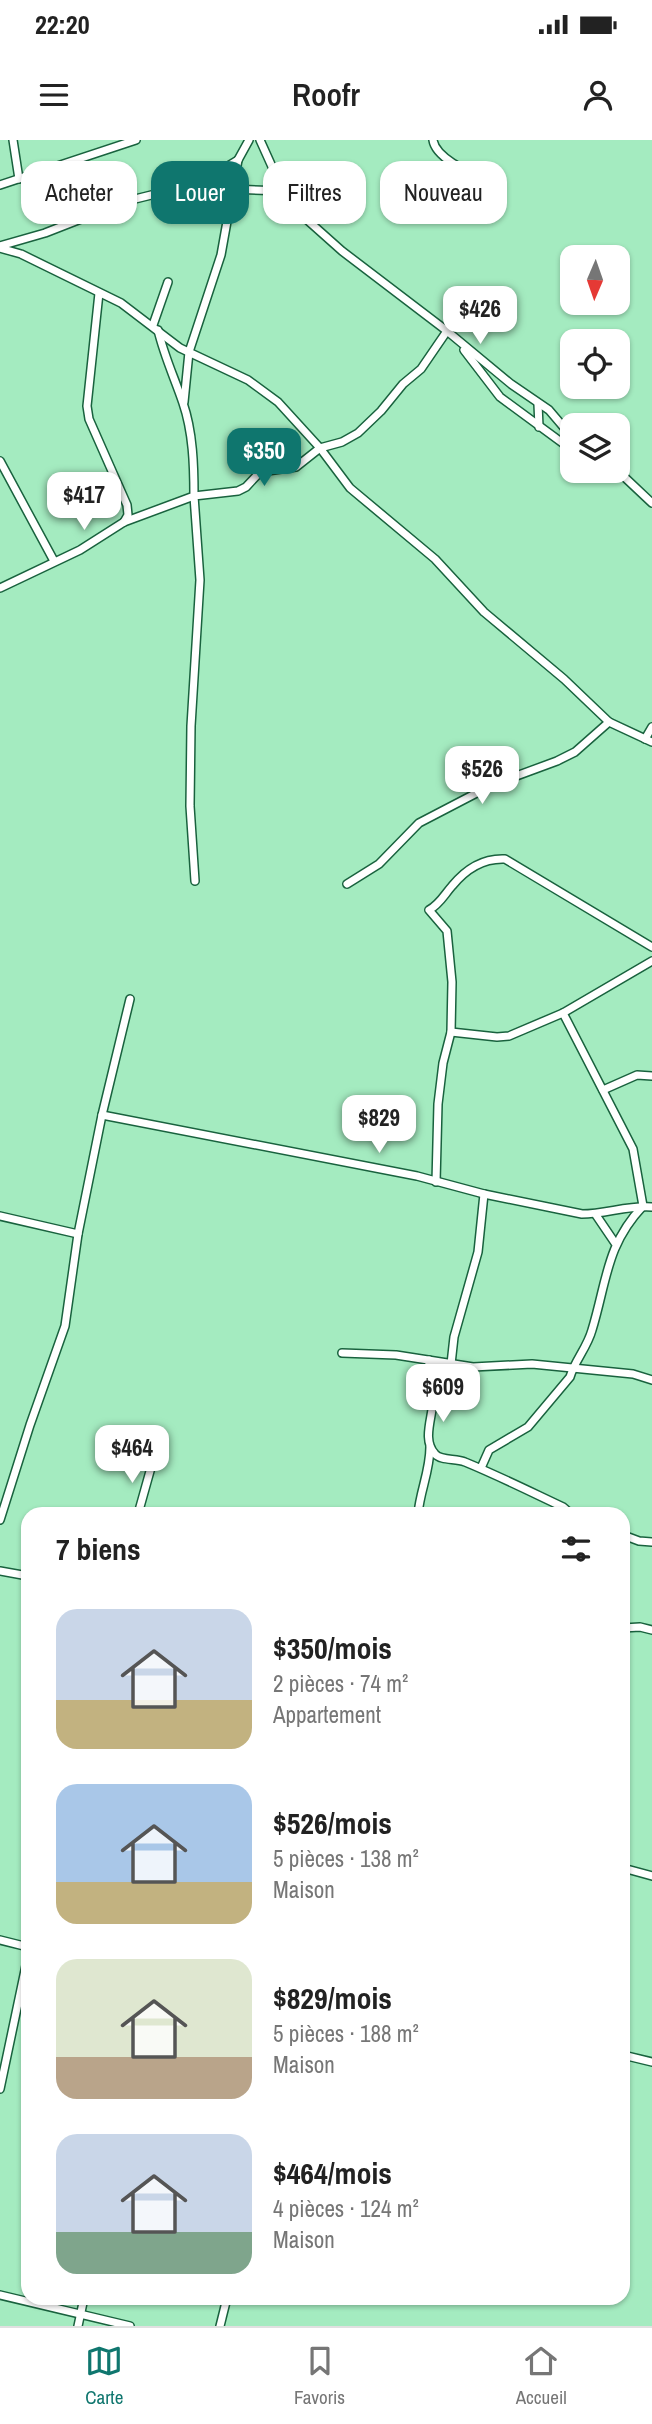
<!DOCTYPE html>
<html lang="fr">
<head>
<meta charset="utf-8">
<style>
	:root { --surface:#fff; --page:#f6f6f6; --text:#222; --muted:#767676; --line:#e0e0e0; --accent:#0f766e }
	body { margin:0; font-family:"Archivo Narrow",sans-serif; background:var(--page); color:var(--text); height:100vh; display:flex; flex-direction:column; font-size:26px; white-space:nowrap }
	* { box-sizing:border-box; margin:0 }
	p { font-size:23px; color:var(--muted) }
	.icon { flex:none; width:38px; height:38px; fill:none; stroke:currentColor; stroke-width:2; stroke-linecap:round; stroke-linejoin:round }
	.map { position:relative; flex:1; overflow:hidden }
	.sheet { position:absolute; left:21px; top:1367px; width:609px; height:798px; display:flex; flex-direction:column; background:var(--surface); border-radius:21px; box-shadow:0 2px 5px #0004 }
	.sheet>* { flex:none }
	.top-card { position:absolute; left:21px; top:21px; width:611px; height:63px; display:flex; gap:14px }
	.needle { width:46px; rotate:182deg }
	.fabs { position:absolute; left:560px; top:105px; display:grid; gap:14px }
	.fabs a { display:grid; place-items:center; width:70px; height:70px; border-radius:14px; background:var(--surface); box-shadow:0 2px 5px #0004; font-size:35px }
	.price { position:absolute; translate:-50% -60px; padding:0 16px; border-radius:14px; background:#fff; color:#222; font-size:23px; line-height:46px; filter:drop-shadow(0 2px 4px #0008) }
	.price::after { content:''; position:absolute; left:50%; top:42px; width:21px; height:16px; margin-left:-10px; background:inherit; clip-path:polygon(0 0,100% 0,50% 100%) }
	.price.current { background:var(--accent); color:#fff }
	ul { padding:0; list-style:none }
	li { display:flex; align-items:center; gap:21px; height:175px; padding:0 35px }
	li span { display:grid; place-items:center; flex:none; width:196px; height:140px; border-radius:21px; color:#555 }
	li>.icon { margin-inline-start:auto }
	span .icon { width:84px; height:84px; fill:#fffc; stroke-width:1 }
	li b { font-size:30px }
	h2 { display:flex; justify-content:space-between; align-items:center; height:84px; padding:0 35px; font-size:30px }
	.chip { padding:0 24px; border-radius:21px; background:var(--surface); box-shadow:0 2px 5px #0004; font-size:24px; line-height:63px }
	.chip.current { background:var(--accent); color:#fff }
	.status { display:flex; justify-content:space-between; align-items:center; height:49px; padding:0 35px; background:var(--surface); direction:ltr }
	.status svg { height:19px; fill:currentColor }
	header { display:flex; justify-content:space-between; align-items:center; height:91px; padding:0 35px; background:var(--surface); font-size:32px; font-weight:600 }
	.dock { display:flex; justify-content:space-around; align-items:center; height:98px; border-top:2px solid var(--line); background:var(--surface); font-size:19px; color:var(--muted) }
	.dock a { display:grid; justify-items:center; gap:4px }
	.dock .current { color:var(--accent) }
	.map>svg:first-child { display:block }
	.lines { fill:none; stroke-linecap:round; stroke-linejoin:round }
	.minor-casing { stroke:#19623e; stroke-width:10 }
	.minor { stroke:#fff; stroke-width:7 }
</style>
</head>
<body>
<div class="status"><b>22:20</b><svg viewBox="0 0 49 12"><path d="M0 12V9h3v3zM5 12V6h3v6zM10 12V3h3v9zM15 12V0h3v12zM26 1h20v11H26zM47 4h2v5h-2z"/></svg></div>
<header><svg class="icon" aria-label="menu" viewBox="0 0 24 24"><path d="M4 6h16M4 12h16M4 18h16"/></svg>Roofr<svg class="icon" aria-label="person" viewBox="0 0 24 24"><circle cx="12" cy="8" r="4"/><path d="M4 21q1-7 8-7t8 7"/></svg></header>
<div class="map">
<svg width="652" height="2186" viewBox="0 0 652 2186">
	<rect width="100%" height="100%" fill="#a4ebc0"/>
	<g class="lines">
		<!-- minor casing -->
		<g class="minor-casing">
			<g id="minor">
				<polyline points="13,0 19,39"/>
				<polyline points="260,0 283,51 305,78 342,111 447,191 511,244 549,270 572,297"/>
				<path d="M433,0C436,21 479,36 497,45"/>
				<polyline points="201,43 231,49 283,51"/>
				<polyline points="0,45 136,0"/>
				<polyline points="0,106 45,93 127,61 200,43 238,20"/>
				<polyline points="0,108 21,114 121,163 180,208 248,240 278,262 320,308 350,348 435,419 484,472 564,539 609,582 652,602"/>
				<polyline points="99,153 87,266 89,279 127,365 128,375 124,382"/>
				<polyline points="153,185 168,142"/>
				<polyline points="464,210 500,257 572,310"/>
				<polyline points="184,262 189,212 221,115 238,20 249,0"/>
				<polyline points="538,264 539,287"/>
				<polyline points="0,321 54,421"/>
				<polyline points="618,331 652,363"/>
				<path d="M0,448L80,410L124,382L194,356C194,326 193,292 183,263C175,239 164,216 158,190"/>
				<polyline points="645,599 652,587"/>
				<polyline points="195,741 190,666 191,586 200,440 194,356 238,351 246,347 260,332 296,327 320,308 342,302 358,293 381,271 403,244 421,229 447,191"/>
				<polyline points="347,744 379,724 419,683 492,645 557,621 575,612 609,582"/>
				<polyline points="451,892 497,897 509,896 563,873 652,821"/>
				<polyline points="603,950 637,935 652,936"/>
				<path d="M102,975L417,1036L484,1054L582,1074C606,1074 628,1065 652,1067"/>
				<path d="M436,1042L438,964L443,923L451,892L452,842L447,791L429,770C440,764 444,755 452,746C465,730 483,718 505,719L652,807"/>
				<polyline points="596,1075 615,1103"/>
				<polyline points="0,1076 78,1094"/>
				<polyline points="342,1213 396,1215 473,1227 532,1224 633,1234 652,1240"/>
				<path d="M429,1220C428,1233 433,1244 433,1257C434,1275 421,1299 435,1314C441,1321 456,1318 465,1322C499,1336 531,1352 563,1367L571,1374"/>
				<polyline points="451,1224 454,1197 478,1112 484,1054"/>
				<path d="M481,1328L489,1310L528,1287L570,1237C575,1220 587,1208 592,1190C607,1141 606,1105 643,1066L633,1009L563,873"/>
				<polyline points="138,1374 152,1324"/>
				<path d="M418,1374C420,1351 430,1331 430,1307"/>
				<polyline points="0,1380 30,1285 65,1186 78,1094 102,975 130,859"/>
				<polyline points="623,1395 639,1401 652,1402"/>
				<polyline points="0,1431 28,1436"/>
				<polyline points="623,1488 640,1487 652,1490"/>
				<polyline points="623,1728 652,1736"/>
				<polyline points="0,1800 28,1807"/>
				<polyline points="623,1915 652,1922"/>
				<polyline points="0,1949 28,1816"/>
				<polyline points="0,2155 130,2186"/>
				<polyline points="78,2186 84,2158"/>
				<polyline points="220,2186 227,2158"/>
			</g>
		</g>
		<!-- minor -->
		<use href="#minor" class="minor"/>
	</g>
</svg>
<div class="fabs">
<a><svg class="needle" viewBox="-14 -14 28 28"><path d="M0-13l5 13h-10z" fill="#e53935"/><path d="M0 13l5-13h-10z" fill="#767676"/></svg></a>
<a><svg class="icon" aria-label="locate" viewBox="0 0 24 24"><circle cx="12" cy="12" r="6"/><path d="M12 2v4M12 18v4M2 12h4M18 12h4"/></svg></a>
<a><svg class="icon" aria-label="layers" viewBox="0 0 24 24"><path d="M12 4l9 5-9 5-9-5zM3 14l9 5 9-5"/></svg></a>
</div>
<b class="price" style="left:480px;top:206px">$426</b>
<b class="price current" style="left:264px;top:348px">$350</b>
<b class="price" style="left:84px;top:392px">$417</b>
<b class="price" style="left:482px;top:666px">$526</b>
<b class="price" style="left:379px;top:1015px">$829</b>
<b class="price" style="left:443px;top:1284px">$609</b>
<b class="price" style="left:132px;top:1345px">$464</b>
<div class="top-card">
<a class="chip">Acheter</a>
<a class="chip current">Louer</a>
<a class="chip">Filtres</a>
<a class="chip">Nouveau</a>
</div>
<section class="sheet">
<h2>7 biens<svg class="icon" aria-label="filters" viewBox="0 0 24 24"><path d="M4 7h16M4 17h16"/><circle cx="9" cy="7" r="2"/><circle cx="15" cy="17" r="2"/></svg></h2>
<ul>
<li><span style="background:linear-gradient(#c9d6e8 65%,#c2b280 0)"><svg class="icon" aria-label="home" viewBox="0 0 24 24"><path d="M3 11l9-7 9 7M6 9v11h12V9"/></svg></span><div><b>$350/mois</b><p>2 pièces · 74 m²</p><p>Appartement</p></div></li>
<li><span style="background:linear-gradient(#a9c7e8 70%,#c2b280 0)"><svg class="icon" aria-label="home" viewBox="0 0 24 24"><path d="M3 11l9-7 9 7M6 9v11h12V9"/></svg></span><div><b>$526/mois</b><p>5 pièces · 138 m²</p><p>Maison</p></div></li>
<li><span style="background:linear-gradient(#dfe7d0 70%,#b9a48a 0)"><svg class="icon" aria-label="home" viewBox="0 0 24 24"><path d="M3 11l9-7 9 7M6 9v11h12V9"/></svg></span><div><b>$829/mois</b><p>5 pièces · 188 m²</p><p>Maison</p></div></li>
<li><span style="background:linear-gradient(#c9d6e8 70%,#7fa58c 0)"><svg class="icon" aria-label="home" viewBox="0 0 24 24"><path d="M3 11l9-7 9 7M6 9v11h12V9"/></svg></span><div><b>$464/mois</b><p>4 pièces · 124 m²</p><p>Maison</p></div></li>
</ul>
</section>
</div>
<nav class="dock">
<a class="current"><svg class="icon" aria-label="map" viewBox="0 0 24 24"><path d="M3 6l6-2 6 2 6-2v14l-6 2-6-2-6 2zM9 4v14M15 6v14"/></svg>Carte</a>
<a><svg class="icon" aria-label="saved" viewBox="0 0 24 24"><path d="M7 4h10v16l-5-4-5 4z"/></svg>Favoris</a>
<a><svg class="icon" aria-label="home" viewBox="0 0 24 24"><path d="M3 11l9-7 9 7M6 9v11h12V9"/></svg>Accueil</a>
</nav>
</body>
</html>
